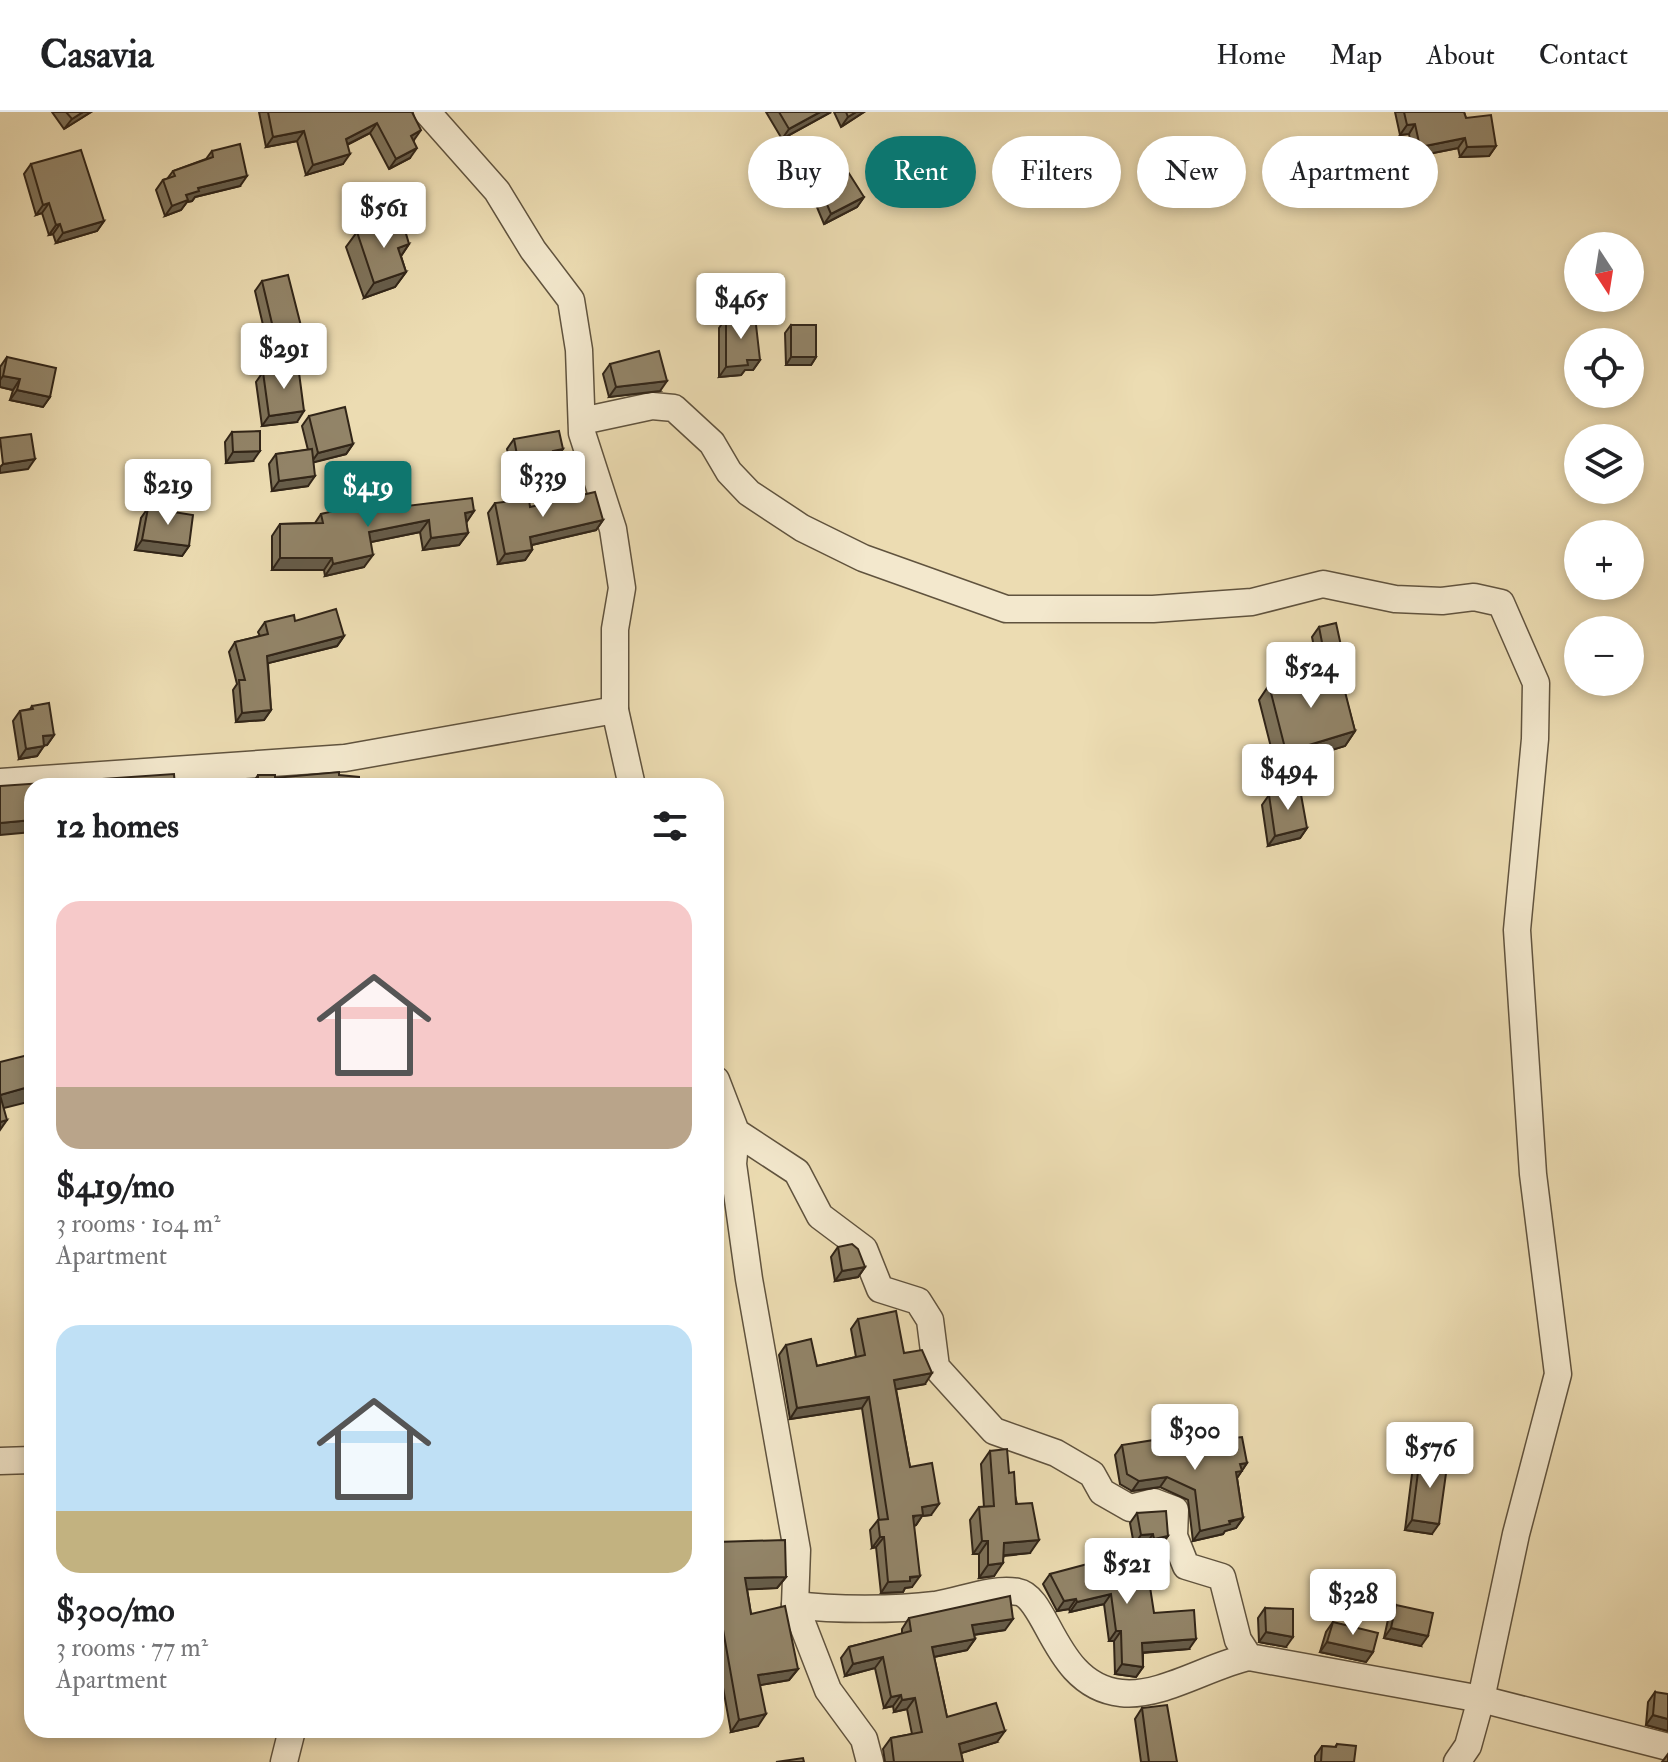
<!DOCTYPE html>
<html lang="en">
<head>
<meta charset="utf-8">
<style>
	:root { --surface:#fff; --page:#f6f6f6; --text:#202124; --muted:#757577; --line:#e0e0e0; --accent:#0f766e }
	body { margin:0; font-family:"IM FELL Double Pica",serif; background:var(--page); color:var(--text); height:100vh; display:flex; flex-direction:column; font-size:30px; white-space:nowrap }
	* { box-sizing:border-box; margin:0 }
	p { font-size:26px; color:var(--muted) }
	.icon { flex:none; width:44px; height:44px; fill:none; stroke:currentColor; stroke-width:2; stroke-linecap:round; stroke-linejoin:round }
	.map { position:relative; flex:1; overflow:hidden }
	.drawer { position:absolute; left:24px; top:666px; width:700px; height:960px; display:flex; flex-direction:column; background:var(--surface); border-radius:24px; box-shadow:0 4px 12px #0003 }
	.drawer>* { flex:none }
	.top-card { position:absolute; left:748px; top:24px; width:760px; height:72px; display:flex; gap:16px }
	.needle { width:52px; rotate:168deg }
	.controls { position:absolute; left:1564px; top:120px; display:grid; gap:16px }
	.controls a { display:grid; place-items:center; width:80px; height:80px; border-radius:50%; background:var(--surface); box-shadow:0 4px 12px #0003; font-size:40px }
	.price { position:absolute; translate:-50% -68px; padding:0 18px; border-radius:8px; background:#fff; color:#222; font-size:26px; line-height:52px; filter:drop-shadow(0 2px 4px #0008) }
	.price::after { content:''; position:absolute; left:50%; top:48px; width:24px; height:18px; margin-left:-12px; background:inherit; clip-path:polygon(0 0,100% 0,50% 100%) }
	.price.active { background:var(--accent); color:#fff }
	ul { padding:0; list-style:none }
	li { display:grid; align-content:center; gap:16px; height:424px; padding:0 32px }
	li span { display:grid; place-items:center; height:248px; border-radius:24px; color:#555 }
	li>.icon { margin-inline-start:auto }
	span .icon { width:144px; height:144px; fill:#fffc; stroke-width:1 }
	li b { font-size:34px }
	h2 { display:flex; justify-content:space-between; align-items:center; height:96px; padding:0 32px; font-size:34px }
	.pill { padding:0 28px; border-radius:36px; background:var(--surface); box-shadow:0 4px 12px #0003; font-size:28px; line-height:72px }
	.pill.active { background:var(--accent); color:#fff }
	header { display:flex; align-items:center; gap:48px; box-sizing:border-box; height:112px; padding:0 40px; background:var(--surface); border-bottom:2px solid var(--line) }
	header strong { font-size:38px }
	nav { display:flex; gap:44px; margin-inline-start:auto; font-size:28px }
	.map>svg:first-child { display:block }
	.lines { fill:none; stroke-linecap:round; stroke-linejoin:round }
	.minor-casing { stroke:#60533e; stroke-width:29 }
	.minor { stroke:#f3e8cd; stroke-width:26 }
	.wall { fill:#7e7259; stroke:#312518; stroke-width:2 }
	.shaded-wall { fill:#665c49; stroke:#312518; stroke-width:2 }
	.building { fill:#928468; stroke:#312518; stroke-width:2 }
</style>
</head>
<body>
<header>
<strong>Casavia</strong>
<nav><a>Home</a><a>Map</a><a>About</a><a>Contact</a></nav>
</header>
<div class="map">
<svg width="1668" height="1650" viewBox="0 0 1668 1650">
	<rect width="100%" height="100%" fill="#ecdcb2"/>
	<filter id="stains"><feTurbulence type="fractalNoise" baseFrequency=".0025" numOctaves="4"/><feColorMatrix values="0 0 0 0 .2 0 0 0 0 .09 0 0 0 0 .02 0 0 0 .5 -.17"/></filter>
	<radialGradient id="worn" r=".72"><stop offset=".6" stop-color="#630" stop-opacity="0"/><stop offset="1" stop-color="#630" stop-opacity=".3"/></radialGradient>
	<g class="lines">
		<!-- minor casing -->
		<g class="minor-casing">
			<g id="minor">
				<polyline points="427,0 497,79 533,138 571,188 579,238 582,321 613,417 622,476 615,517 615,598 632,674"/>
				<polyline points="582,309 652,294 674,296 712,331 729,360 749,381 802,416 863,446 1006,497 1153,497 1252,490 1323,472 1395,487 1442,489 1474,485 1501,491 1536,571 1535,627 1517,818 1533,1062 1558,1262 1516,1422 1481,1587 1468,1634 1457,1650"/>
				<polyline points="0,670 345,646 615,598"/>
				<polyline points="716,968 736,1020 797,1060 820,1104 864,1137 880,1177 918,1189 930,1208 936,1255 994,1319 1056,1341 1092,1362 1102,1380 1130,1396 1154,1390 1175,1398 1174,1424 1186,1454 1222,1465 1238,1528 1249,1545 1481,1587 1668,1635"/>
				<polyline points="736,1020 733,1052 749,1167 797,1438 795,1493 828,1578 864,1627 870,1650"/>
				<polyline points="0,1349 32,1348"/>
				<path d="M795,1493C834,1498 896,1498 935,1493C961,1489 993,1475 1018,1480C1048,1485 1054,1574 1121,1581C1160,1586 1210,1553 1249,1545"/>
				<polyline points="284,1650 292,1618"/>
			</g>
		</g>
		<!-- minor -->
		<use href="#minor" class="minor"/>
	</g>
	<!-- wall -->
	<g class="wall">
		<polygon points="52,0 91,0 64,17"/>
		<polygon points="259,0 412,0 414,28 410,46 389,57 370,21 347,33 343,52 306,63 297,29 266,35"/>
		<polygon points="766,0 831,0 782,27"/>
		<polygon points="834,0 864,0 841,15"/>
		<polygon points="1395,0 1464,0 1466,6 1496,34 1489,44 1460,45 1458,36 1413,45 1409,22 1400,23"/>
		<polygon points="212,39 240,74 195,85 192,89 187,90 181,98 165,104 156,78 163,68 167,67 173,59 206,47"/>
		<polygon points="31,52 104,109 97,119 56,131 53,122 49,123 42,101 36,103 24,62"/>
		<polygon points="816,66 864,85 857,95 824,112 809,76"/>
		<polygon points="396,117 409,132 401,144 406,160 395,175 364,186 346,135 357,120"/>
		<polygon points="262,169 294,224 267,230 255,179"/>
		<polygon points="726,206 760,248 753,258 745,258 741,263 719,265 719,216"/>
		<polygon points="791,213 816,245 811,253 786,253 785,221"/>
		<polygon points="7,245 50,285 43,295 10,288 13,278 0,275 0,255"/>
		<polygon points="610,252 660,279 609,285 603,262"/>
		<polygon points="263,260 297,310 262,314 256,270"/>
		<polygon points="309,304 353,332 346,342 313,350 308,374 272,379 269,352 276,342 308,338 302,314"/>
		<polygon points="232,320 253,349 226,351 225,330"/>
		<polygon points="514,327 556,347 554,348 549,367 514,374 507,337"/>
		<polygon points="495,391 530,395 603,408 596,418 532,433 532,438 525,448 498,452 488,401"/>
		<polygon points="407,394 474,399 466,410 468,421 459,433 423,438 420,420 371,430 364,455 325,464 324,458 272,458 272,424 280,412 315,411 321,402"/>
		<polygon points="148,396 189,434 182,444 135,438 141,406"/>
		<polygon points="295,509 344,524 337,534 268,551 271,598 264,608 236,610 233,578 237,572 229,540 235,530 260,524 258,520 265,510"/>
		<polygon points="1319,515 1339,560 1355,619 1345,634 1276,655 1259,588 1269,573 1304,570 1320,565 1312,525"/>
		<polygon points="32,594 54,623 47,633 44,633 37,644 19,647 13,609 20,599 30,597"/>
		<polygon points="258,663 275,666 339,663 359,674 251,674"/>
		<polygon points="1269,683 1307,716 1300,726 1268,734 1262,693"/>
		<polygon points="838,1135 865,1155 858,1165 835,1169 831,1145"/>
		<polygon points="858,1207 904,1241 925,1272 896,1277 910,1355 931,1403 922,1404 916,1413 914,1414 912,1475 905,1476 903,1480 881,1481 876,1435 872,1436 870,1418 878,1408 879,1408 862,1296 790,1307 779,1243 786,1233 817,1254 856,1245 851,1217"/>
		<polygon points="1234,1326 1247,1351 1237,1366 1243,1406 1236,1416 1225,1419 1223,1422 1193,1429 1188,1388 1160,1375 1132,1379 1120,1372 1115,1343 1122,1333 1155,1333"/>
		<polygon points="990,1339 1009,1361 1030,1441 1004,1444 994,1464 979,1466 979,1442 973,1442 970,1408 979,1395 984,1395 981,1352"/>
		<polygon points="1420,1344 1432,1422 1405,1418 1413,1354"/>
		<polygon points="1137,1401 1161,1434 1147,1437 1146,1432 1134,1433 1130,1411"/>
		<polygon points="716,1430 786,1465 777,1476 747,1477 751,1502 798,1557 789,1568 760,1573 758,1614 731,1620 716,1537"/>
		<polygon points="1097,1458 1154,1501 1189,1537 1143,1541 1143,1555 1136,1565 1115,1562 1114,1529 1109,1529 1104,1492 1070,1500 1069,1497 1057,1499 1043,1472 1050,1462"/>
		<polygon points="1396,1493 1421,1534 1384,1526 1389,1503"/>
		<polygon points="1265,1496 1286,1535 1259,1530 1258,1506"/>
		<polygon points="909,1506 1005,1518 974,1523 975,1527 967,1538 934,1545 947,1605 997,1630 961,1641 963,1650 885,1650 883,1637 891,1626 912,1622 907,1597 894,1600 893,1594 884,1596 875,1556 845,1564 841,1546 849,1535 902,1522 902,1517"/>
		<polygon points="1333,1510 1373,1540 1366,1550 1320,1540 1326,1520"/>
		<polygon points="1655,1580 1668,1619 1646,1613 1648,1590"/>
		<polygon points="1142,1596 1177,1650 1141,1650 1135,1607"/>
		<polygon points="1337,1632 1354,1650 1315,1650 1315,1644 1322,1634 1335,1635"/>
		<polygon points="1668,1642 1668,1650 1662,1650"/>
	</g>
	<!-- shaded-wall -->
	<g class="shaded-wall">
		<polygon points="83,0 91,0 64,17 72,7"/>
		<polygon points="820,0 831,0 782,27 789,17"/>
		<polygon points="856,0 864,0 841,15 848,5"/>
		<polygon points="377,11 370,21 338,37 346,27"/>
		<polygon points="1415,12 1409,22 1400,23 1407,13"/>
		<polygon points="421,18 414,28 404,34 411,24"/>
		<polygon points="304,19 297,29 266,35 273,25"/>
		<polygon points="1465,26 1458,36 1413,45 1420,35"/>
		<polygon points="1496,34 1489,44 1460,45 1467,35"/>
		<polygon points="417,36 410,46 389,57 396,47"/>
		<polygon points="350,42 343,52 306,63 313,53"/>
		<polygon points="247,64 240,74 195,85 192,89 187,90 181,98 165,104 172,94 186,83 198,76"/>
		<polygon points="864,85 857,95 824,112 831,102"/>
		<polygon points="49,91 42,101 36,103 43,93"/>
		<polygon points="104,109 97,119 56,131 63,121"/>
		<polygon points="60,112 53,122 49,123 56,113"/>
		<polygon points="409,132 399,147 398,136"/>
		<polygon points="406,160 395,175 364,186 374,171"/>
		<polygon points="301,214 294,224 267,230 274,220"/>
		<polygon points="791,245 816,245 811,253 786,253"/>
		<polygon points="747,248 760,248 753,258 745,258 741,263 719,265 726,255"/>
		<polygon points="3,264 20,267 13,278 0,275 0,268"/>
		<polygon points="667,269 660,279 609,285 616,275"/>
		<polygon points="17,278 50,285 43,295 10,288"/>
		<polygon points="304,299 297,310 262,314 269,304"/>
		<polygon points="353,332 346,342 311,351 318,341"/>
		<polygon points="563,337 556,347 546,349 553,339"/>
		<polygon points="260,339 253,349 226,351 233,340"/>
		<polygon points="35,347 28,357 0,361 0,355 3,352"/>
		<polygon points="556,357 549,367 514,374 521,364"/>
		<polygon points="315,364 308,374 272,379 279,369"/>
		<polygon points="474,399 466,411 465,401"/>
		<polygon points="429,408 420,420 361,432 369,420"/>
		<polygon points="603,408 596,418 523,435 530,425"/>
		<polygon points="468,421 459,433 423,438 431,426"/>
		<polygon points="142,428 189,434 182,444 135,438"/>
		<polygon points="532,438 525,448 498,452 505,442"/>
		<polygon points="373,443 364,455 325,464 333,452"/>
		<polygon points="280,446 332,446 324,458 272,458"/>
		<polygon points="344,524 337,534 261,553 267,544"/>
		<polygon points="1345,552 1338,562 1320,566 1327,556"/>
		<polygon points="271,598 264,608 236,610 242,601"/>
		<polygon points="1355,619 1345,634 1276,655 1286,640"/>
		<polygon points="54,623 47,633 36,635 43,624"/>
		<polygon points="44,634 37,644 19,647 26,637"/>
		<polygon points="32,708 32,720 0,723 0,711"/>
		<polygon points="1307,716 1300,726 1268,734 1275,724"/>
		<polygon points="32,974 32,989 0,997 0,983"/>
		<polygon points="7,1008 0,1018 0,1010"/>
		<polygon points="865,1155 858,1165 835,1169 842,1159"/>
		<polygon points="932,1261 925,1272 887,1279 894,1268"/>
		<polygon points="869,1285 862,1296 790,1307 797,1296"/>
		<polygon points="1247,1351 1235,1369 1229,1370 1240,1352"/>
		<polygon points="1167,1365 1160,1375 1132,1379 1139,1369"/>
		<polygon points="939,1392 931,1403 922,1404 916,1413 906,1415 922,1395"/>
		<polygon points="1243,1406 1236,1416 1225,1419 1223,1422 1193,1429 1200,1419"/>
		<polygon points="1412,1408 1439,1412 1432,1422 1405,1418"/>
		<polygon points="1153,1422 1146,1432 1134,1433 1141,1423"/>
		<polygon points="1168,1424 1161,1434 1147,1437 1154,1427"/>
		<polygon points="880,1425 884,1425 876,1435 872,1436"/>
		<polygon points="1039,1428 1030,1441 995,1444 1004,1431"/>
		<polygon points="982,1429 988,1429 979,1442 973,1442"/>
		<polygon points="1003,1451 994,1464 979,1466 988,1453"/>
		<polygon points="920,1464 912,1475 905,1476 903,1480 881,1481 888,1470"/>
		<polygon points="786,1465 777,1476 737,1478 745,1466"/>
		<polygon points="1111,1482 1104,1492 1070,1500 1077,1490"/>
		<polygon points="1076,1487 1069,1497 1057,1499 1064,1489"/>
		<polygon points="1013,1507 1005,1518 965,1524 972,1513"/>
		<polygon points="1391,1516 1428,1524 1421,1534 1384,1526"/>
		<polygon points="1116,1519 1121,1519 1114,1529 1109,1529"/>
		<polygon points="1266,1520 1293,1525 1286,1535 1259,1530"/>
		<polygon points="975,1527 967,1538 924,1547 932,1535"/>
		<polygon points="1196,1527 1189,1537 1135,1541 1142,1531"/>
		<polygon points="1327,1530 1373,1540 1366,1550 1320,1540"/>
		<polygon points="883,1545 875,1556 845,1564 853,1552"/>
		<polygon points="1122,1552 1143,1555 1136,1565 1115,1562"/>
		<polygon points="798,1557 789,1568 750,1575 758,1563"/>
		<polygon points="901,1583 893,1594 884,1596 891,1585"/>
		<polygon points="915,1586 907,1597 894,1600 902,1588"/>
		<polygon points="766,1602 758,1614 731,1620 739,1608"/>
		<polygon points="1653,1603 1668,1607 1668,1619 1646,1613"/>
		<polygon points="1005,1619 997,1630 952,1644 959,1632"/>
	</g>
	<!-- building -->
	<g class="building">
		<polygon points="66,0 83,0 72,7"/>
		<polygon points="268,0 412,0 421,18 411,24 417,36 396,47 377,11 346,27 350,42 313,53 304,19 273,25"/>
		<polygon points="779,0 820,0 789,17"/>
		<polygon points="846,0 856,0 848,5"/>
		<polygon points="1404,0 1464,0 1466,6 1491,3 1496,34 1467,35 1465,26 1420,35 1415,12 1407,13"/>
		<polygon points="240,32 247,64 198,76 199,79 186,83 188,88 172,94 163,68 175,64 173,59 213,45 212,39"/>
		<polygon points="81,38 104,109 63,121 60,112 56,113 49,91 43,93 31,52"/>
		<polygon points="843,52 864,85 831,102 816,66"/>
		<polygon points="393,108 396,117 404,115 409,132 398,136 406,160 374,171 357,120"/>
		<polygon points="288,163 301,214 274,220 262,169"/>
		<polygon points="755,204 760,248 747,248 748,253 726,255 726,206"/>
		<rect x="791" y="213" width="25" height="32"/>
		<polygon points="659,239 667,269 616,275 610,252"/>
		<polygon points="7,245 56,256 50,285 17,278 20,267 3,264"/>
		<polygon points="298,253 304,299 269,304 263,260"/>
		<polygon points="345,295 353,332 318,341 309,304"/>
		<polygon points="260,319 260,339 233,340 232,320"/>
		<polygon points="559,319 563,337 553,339 556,357 521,364 514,327"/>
		<polygon points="31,322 35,347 3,352 0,326"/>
		<polygon points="312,337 315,364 279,369 276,342"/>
		<polygon points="595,380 603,408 530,425 532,438 505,442 495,391 529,387 530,395"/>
		<polygon points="472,386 474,399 465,401 468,421 431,426 429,408 369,420 373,443 333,452 332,446 280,446 280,412 323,411 321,402 364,392 365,399 406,391 407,394"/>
		<polygon points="148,396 193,403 189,434 142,428"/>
		<polygon points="336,497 344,524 267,544 271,598 242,601 239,568 245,568 235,530 268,522 265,510 294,503 295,509"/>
		<polygon points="1336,511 1345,552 1327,556 1319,515"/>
		<polygon points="1340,560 1355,619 1286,640 1269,573 1302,564 1304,570"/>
		<polygon points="49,591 54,623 43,624 44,634 26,637 20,599 33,597 32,594"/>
		<polygon points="339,660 339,663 359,665 359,674 258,674 258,663 275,663 275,666"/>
		<polygon points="174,662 175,674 32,674 32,708 0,711 0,674"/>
		<polygon points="1300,677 1307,716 1275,724 1269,683"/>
		<polygon points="32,942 32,974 0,983 0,950"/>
		<polygon points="0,983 7,1008 0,1010"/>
		<polygon points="852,1132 858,1137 865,1155 842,1159 838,1135"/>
		<polygon points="896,1199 904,1241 922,1238 932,1261 894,1268 910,1355 932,1351 939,1392 922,1395 923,1403 913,1404 920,1464 910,1465 910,1469 888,1470 884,1425 880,1425 878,1408 888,1407 869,1285 797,1296 786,1233 811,1227 817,1254 865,1243 858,1207"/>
		<polygon points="1233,1321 1234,1326 1242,1325 1247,1351 1240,1352 1242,1359 1236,1360 1243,1406 1229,1409 1230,1412 1200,1419 1195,1378 1167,1365 1139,1369 1127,1362 1122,1333 1154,1328 1155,1333 1191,1324 1193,1330"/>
		<polygon points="1007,1337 1009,1361 1014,1360 1016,1392 1032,1391 1039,1428 1004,1431 1003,1451 988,1453 988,1429 982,1429 979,1395 994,1394 990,1339"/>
		<polygon points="1420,1344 1448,1347 1439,1412 1412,1408"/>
		<polygon points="1166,1399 1168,1424 1154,1427 1153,1422 1141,1423 1137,1401"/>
		<polygon points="785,1428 786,1465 745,1466 751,1502 785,1494 798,1557 758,1563 766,1602 739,1608 716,1478 716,1430"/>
		<polygon points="1146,1449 1154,1501 1194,1498 1196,1527 1142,1531 1143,1555 1122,1552 1121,1519 1116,1519 1111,1482 1077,1490 1076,1487 1064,1489 1050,1462 1095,1450 1097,1458"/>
		<polygon points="1010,1484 1013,1507 972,1513 975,1527 932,1535 947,1605 996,1591 1005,1619 959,1632 963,1650 894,1650 891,1626 922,1620 915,1586 902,1588 901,1583 891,1585 883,1545 853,1552 849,1535 911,1519 909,1506"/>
		<polygon points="1396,1493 1433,1501 1428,1524 1391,1516"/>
		<polygon points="1265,1496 1293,1497 1293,1525 1266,1520"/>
		<polygon points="1333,1510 1378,1521 1373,1540 1327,1530"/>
		<polygon points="1655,1580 1668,1582 1668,1607 1653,1603"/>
		<polygon points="1167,1593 1177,1650 1149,1650 1142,1596"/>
		<polygon points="1337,1632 1356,1634 1354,1650 1321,1650 1322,1634 1336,1635"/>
		<polygon points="803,1646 804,1650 776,1650"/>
	</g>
	<rect width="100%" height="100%" filter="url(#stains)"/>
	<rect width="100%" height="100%" fill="url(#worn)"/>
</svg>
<div class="controls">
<a><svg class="needle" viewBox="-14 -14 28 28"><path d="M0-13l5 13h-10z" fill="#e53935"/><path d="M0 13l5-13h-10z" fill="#757577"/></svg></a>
<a><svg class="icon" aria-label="locate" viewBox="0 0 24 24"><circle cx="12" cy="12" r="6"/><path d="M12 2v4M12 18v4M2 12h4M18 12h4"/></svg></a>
<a><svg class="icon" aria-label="layers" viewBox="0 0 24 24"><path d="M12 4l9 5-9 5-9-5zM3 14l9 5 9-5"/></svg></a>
<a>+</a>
<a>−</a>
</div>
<b class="price" style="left:384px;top:138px">$561</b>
<b class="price" style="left:741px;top:229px">$465</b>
<b class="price" style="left:284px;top:279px">$291</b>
<b class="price" style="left:543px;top:407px">$339</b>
<b class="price" style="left:168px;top:415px">$219</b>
<b class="price active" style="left:368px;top:417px">$419</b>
<b class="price" style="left:1311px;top:598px">$524</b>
<b class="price" style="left:1288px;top:700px">$494</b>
<b class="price" style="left:1195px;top:1360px">$300</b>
<b class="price" style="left:1430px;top:1378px">$576</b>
<b class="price" style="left:1127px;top:1494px">$521</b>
<b class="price" style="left:1353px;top:1525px">$328</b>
<div class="top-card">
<a class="pill">Buy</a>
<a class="pill active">Rent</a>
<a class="pill">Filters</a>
<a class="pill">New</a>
<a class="pill">Apartment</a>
</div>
<section class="drawer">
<h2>12 homes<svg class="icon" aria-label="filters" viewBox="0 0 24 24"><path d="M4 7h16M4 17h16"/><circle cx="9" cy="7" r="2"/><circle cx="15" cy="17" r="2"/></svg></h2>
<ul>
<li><span style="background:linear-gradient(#f6c9c9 75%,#b9a48a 0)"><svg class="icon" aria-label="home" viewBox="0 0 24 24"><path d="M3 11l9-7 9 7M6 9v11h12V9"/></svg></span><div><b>$419/mo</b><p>3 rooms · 104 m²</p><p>Apartment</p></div></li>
<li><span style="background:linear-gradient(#bfe0f5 75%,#c2b280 0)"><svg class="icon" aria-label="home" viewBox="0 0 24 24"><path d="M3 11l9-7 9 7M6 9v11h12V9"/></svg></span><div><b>$300/mo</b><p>3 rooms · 77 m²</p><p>Apartment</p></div></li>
</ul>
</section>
</div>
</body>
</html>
